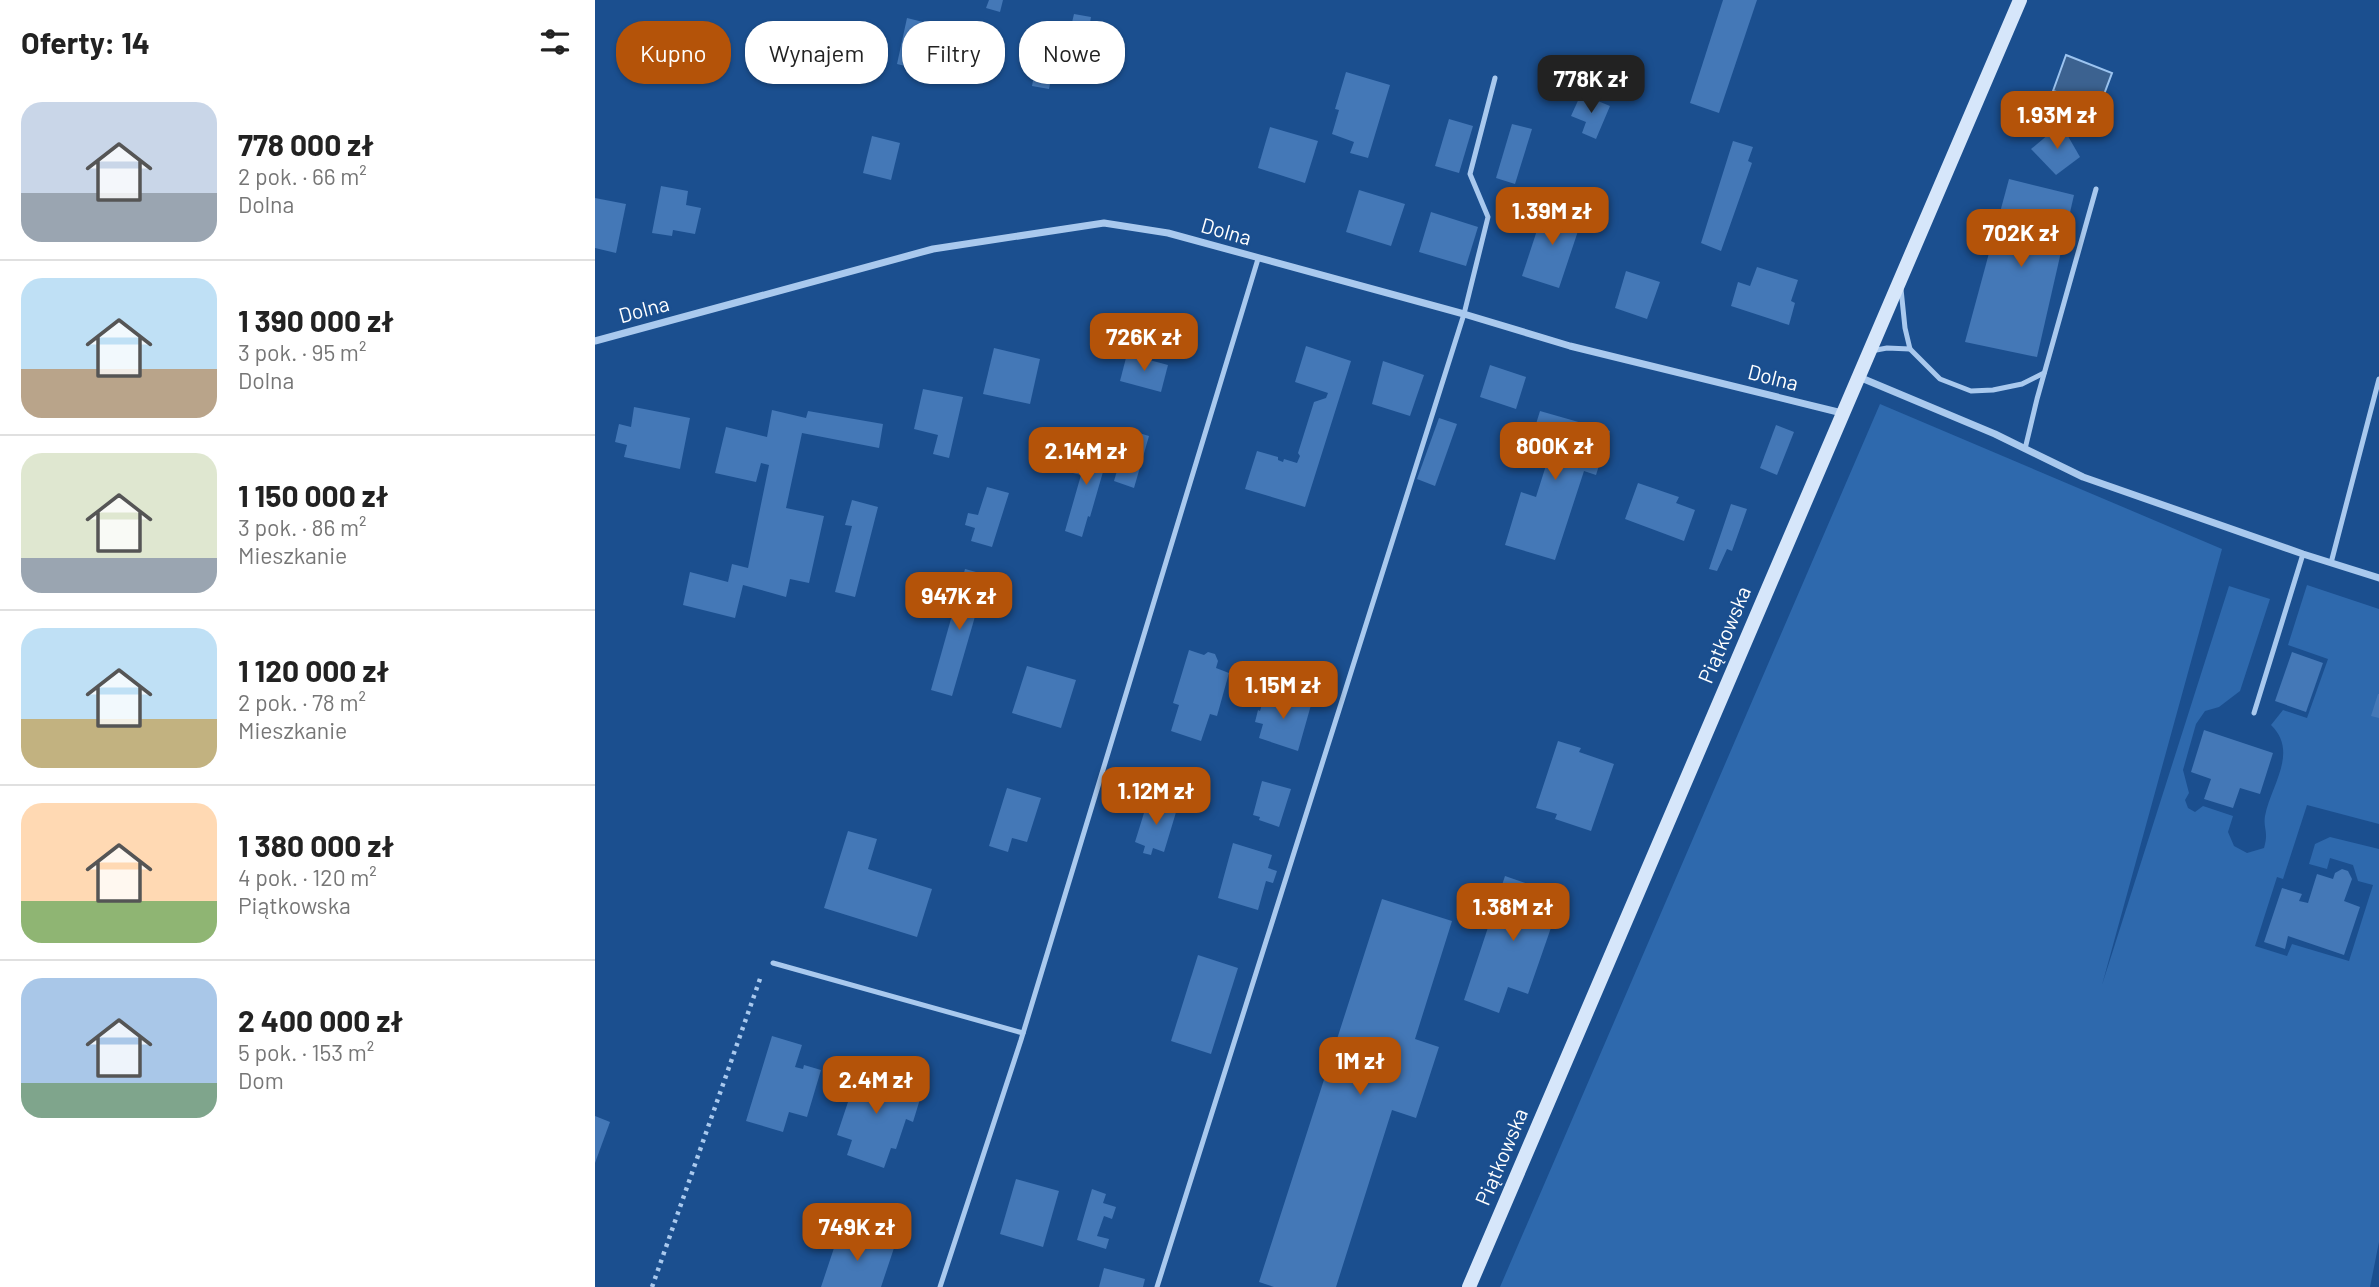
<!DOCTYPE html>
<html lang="pl">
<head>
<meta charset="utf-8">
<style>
	:root { --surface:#fff; --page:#f2f2f2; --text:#222; --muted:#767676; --line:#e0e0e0; --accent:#b45309 }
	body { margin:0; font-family:Barlow,sans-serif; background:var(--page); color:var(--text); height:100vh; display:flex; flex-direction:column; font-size:26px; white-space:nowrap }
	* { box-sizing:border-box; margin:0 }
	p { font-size:23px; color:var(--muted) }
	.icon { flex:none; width:38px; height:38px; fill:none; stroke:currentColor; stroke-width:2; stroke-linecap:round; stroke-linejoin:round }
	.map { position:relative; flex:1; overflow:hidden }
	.sheet { display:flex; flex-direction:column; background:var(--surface); width:595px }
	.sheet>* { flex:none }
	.guide { position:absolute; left:21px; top:21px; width:665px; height:63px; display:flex; gap:14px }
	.price { position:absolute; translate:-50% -60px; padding:0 16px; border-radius:14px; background:var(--accent); color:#fff; font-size:23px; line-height:46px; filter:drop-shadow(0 2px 4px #0008) }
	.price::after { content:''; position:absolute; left:50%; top:42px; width:21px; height:16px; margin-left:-10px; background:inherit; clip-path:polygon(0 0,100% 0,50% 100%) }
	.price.selected { background:#222; color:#fff }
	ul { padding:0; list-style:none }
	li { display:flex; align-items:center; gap:21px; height:175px; padding:0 21px }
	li+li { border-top:2px solid var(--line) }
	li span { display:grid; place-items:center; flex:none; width:196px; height:140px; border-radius:21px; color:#555 }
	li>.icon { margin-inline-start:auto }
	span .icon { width:84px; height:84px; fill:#fffc; stroke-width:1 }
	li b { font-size:30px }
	h2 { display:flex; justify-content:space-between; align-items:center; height:84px; padding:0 21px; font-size:30px }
	.chip { padding:0 24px; border-radius:28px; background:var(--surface); box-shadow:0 2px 5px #0004; font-size:24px; line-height:63px }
	.chip.selected { background:var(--accent); color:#fff }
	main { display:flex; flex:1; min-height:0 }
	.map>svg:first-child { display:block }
	.green { fill:#2e69ad }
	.water { fill:#3c6290; stroke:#9cc4f0; stroke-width:2 }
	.building { fill:#4478b7 }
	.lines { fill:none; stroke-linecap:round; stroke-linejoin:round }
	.path { stroke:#a9c9ee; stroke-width:4.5; stroke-dasharray:3.5 5; stroke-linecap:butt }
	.service { stroke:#a9c9ee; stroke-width:5 }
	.minor { stroke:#a9c9ee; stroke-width:7 }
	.secondary { stroke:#d6e6fa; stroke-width:14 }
	.labels { text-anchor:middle; stroke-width:5; stroke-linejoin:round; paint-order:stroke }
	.street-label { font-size:21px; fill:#fff; stroke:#1b4f8f }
</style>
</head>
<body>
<main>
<section class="sheet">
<h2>Oferty: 14<svg class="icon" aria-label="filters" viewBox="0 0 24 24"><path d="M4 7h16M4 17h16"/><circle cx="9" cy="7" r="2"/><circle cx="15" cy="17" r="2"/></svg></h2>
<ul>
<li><span style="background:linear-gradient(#c9d6e8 65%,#9aa5b1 0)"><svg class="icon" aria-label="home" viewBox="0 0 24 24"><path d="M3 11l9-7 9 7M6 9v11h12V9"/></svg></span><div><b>778 000 zł</b><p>2 pok. · 66 m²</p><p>Dolna</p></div></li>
<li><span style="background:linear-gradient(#bfe0f5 65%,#b9a48a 0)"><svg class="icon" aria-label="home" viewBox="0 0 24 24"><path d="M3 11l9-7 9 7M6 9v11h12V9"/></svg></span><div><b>1 390 000 zł</b><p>3 pok. · 95 m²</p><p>Dolna</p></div></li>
<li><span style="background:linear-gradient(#dfe7d0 75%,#9aa5b1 0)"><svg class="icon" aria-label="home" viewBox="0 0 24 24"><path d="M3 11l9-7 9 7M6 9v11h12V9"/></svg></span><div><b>1 150 000 zł</b><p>3 pok. · 86 m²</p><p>Mieszkanie</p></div></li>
<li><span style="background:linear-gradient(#bfe0f5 65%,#c2b280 0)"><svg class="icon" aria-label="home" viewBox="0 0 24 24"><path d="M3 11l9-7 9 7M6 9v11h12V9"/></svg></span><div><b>1 120 000 zł</b><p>2 pok. · 78 m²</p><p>Mieszkanie</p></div></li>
<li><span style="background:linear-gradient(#ffd9b3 70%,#8fb573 0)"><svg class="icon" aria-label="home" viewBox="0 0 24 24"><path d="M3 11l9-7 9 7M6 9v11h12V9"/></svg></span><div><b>1 380 000 zł</b><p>4 pok. · 120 m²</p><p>Piątkowska</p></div></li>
<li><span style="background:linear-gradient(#a9c7e8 75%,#7fa58c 0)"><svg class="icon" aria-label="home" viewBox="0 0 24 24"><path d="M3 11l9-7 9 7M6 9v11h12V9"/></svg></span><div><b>2 400 000 zł</b><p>5 pok. · 153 m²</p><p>Dom</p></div></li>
</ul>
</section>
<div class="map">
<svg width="1784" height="1287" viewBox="0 0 1784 1287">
	<rect width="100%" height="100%" fill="#1b4f8f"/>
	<!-- green -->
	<path class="green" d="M1285,404L1627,549L1507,985L1634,586L1675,599L1645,691L1624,707L1610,711L1601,724L1588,770L1594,793L1590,800L1593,808L1600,812L1608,806L1638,816L1633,832L1639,846L1652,853L1669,848C1674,831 1668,829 1670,816C1676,785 1704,752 1676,725L1688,710L1712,718L1733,659L1693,645L1712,585L1784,609V824L1712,805L1688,879L1682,877L1660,946L1692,956L1697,944L1754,961L1778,885L1763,881L1758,865L1735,858L1732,869L1714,864L1720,844L1735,837L1784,849V1242L1775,1287H905Z"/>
	<!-- water -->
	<polygon class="water" points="1471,55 1517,73 1505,105 1458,91"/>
	<!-- building -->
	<g class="building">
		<polygon points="394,0 408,0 405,12 391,8"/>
		<polygon points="1128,0 1162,0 1124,113 1095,103"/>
		<polygon points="479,14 496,17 486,74 458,69 454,89 437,86 448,26 475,31"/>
		<polygon points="312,18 360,30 354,53 344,51 339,73 302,64"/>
		<polygon points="751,72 795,85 773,158 755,153 759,142 737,134 744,110 740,109"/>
		<polygon points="986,94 1015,106 1001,139 987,133 991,122 976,116"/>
		<polygon points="854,119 878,126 864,173 840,166"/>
		<polygon points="917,124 937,129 920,184 901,178"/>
		<polygon points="1466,124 1485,157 1461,175 1436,149"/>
		<polygon points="675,127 723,141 710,183 663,168"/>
		<polygon points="277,136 305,143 296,180 268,173"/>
		<polygon points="1138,141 1158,147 1153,161 1157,163 1126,251 1106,243"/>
		<polygon points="1414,179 1479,195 1442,357 1370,342"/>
		<polygon points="66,186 93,191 91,205 106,208 100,234 78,230 77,236 57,233"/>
		<polygon points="764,190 810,204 796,246 751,232"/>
		<polygon points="0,198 31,204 21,253 0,248"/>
		<polygon points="950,206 987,219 964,288 927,276"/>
		<polygon points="836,212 883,227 871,266 824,252"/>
		<polygon points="1162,267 1203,280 1196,301 1200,303 1194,325 1136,306 1143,282 1155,286"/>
		<polygon points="1031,271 1065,282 1052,319 1020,308"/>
		<polygon points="711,346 756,361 710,507 650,489 662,451 683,457 683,460 688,462 689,459 702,463 705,456 703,453 719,402 731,398 733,393 700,382"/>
		<polygon points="399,348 445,359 435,404 388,394"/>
		<polygon points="532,354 573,365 566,392 525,381"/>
		<polygon points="788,361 829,375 815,416 777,404"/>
		<polygon points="895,365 931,377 921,409 885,397"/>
		<polygon points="328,389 368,397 354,458 338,454 343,435 319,429"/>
		<polygon points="39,407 95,418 85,469 29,457 32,445 20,442 24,424 36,427"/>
		<polygon points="177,410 211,418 213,411 288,424 284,448 207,433 191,508 229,516 214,583 195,579 191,597 148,585 140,618 88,605 95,572 133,582 137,564 153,568 174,465 166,463 161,482 120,473 131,427 172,437"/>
		<polygon points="945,411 1015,431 1001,475 989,471 960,560 910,545 926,492 941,497 953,459 932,453"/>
		<polygon points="844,418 862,424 840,486 822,479"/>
		<polygon points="1181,425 1199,432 1182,475 1165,468"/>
		<polygon points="534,430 554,436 539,488 519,481"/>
		<polygon points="495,445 514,451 495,517 493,516 487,537 470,531 486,475 474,472 479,454 491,458"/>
		<polygon points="1043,483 1084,497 1081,503 1100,510 1089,541 1030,519"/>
		<polygon points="392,487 414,493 397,547 376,541 380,528 370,525 373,513 383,515"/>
		<polygon points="257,500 283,507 260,597 240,592 257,526 250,525"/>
		<polygon points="1136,504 1152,509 1137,551 1132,549 1122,571 1114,569"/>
		<polygon points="370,569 392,575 357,696 336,690"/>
		<polygon points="594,650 609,655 613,652 620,654 623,661 621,668 634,673 622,716 615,714 606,741 576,731 584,705 578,703"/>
		<polygon points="1697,652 1728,663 1711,712 1680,701"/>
		<polygon points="432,666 481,680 466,728 417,713"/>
		<polygon points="678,693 716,705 703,751 664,738 668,724 660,722 663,710 665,711 670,694 676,696"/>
		<polygon points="1783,694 1784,694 1784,718 1776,716"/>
		<polygon points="1609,730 1678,753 1665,794 1645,788 1638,808 1609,799 1616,779 1596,772"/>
		<polygon points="963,741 986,748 984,752 1019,764 996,831 960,819 962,814 941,808"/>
		<polygon points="667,781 696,789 684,827 664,820 665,817 658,815"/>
		<polygon points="412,788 446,798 432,842 417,838 413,852 394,846"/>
		<polygon points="553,800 582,809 569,852 558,848 556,855 548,853 550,846 540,842"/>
		<polygon points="253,831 282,839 273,869 337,889 322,937 229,908"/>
		<polygon points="638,843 677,855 673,868 682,871 678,883 671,881 663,910 623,898"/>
		<polygon points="1747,869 1753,871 1757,879 1749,901 1765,907 1749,955 1693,936 1690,949 1669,942 1687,888 1707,894 1704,901 1713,903 1722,874 1738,879 1740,873"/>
		<polygon points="910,876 967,896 933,994 913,987 904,1013 869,1000"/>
		<polygon points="787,899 857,921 820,1039 844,1047 821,1118 797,1110 741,1287 679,1287 664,1282"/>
		<polygon points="603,955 643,968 616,1054 576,1041"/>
		<polygon points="177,1036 207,1045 200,1067 208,1069 209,1065 226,1070 212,1117 194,1112 188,1132 151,1121"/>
		<polygon points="265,1066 294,1076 293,1081 320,1090 318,1097 325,1099 318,1122 311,1119 301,1149 296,1148 289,1168 252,1155 257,1140 242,1135"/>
		<polygon points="0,1116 15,1122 0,1163"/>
		<polygon points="421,1179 464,1191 448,1247 405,1234"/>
		<polygon points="497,1189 511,1194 508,1203 521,1207 517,1219 509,1216 502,1236 514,1239 511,1249 482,1240"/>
		<polygon points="245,1230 299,1248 286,1287 226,1287"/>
		<polygon points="509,1268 550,1279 548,1287 504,1287"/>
	</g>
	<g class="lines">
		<!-- path -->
		<polyline class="path" points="57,1287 166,976"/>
		<!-- service -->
		<g class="service">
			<polyline points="1306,289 1310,328 1315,349 1345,379 1376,391 1398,390 1427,384 1449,373"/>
			<polyline points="1276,351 1292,348 1315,349"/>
			<polyline points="1430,449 1442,399 1501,189"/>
			<polyline points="1736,563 1784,379"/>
			<polyline points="1659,713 1708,554"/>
			<polyline points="178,963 428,1033"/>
			<polyline points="345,1287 426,1040 663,259"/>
			<polyline points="562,1287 869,314 893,217 875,174 900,78"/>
		</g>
		<!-- minor -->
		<g class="minor">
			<polyline points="0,341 338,249 509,223 573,233 869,314 975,346 1247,413"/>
			<polyline points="1264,377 1400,434 1488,477 1708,554 1784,578"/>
		</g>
		<!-- secondary -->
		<polyline class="secondary" points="874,1287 1425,0"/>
	</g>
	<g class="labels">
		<!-- street labels -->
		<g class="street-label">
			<text transform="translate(631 232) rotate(16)" y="7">Dolna</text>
			<text transform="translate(49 310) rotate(-15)" y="7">Dolna</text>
			<text transform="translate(1178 378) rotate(14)" y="7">Dolna</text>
			<text transform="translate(1130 635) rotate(-67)" y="7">Piątkowska</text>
			<text transform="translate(907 1157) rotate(-67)" y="7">Piątkowska</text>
		</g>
	</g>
</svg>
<b class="price selected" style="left:996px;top:115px">778K zł</b>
<b class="price" style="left:1462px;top:151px">1.93M zł</b>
<b class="price" style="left:957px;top:247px">1.39M zł</b>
<b class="price" style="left:1426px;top:269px">702K zł</b>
<b class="price" style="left:549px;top:373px">726K zł</b>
<b class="price" style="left:960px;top:482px">800K zł</b>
<b class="price" style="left:491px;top:487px">2.14M zł</b>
<b class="price" style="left:364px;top:632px">947K zł</b>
<b class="price" style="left:688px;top:721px">1.15M zł</b>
<b class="price" style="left:561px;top:827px">1.12M zł</b>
<b class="price" style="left:918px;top:943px">1.38M zł</b>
<b class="price" style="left:765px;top:1097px">1M zł</b>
<b class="price" style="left:281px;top:1116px">2.4M zł</b>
<b class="price" style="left:262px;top:1263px">749K zł</b>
<div class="guide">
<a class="chip selected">Kupno</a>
<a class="chip">Wynajem</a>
<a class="chip">Filtry</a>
<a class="chip">Nowe</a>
</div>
</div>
</main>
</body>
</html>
